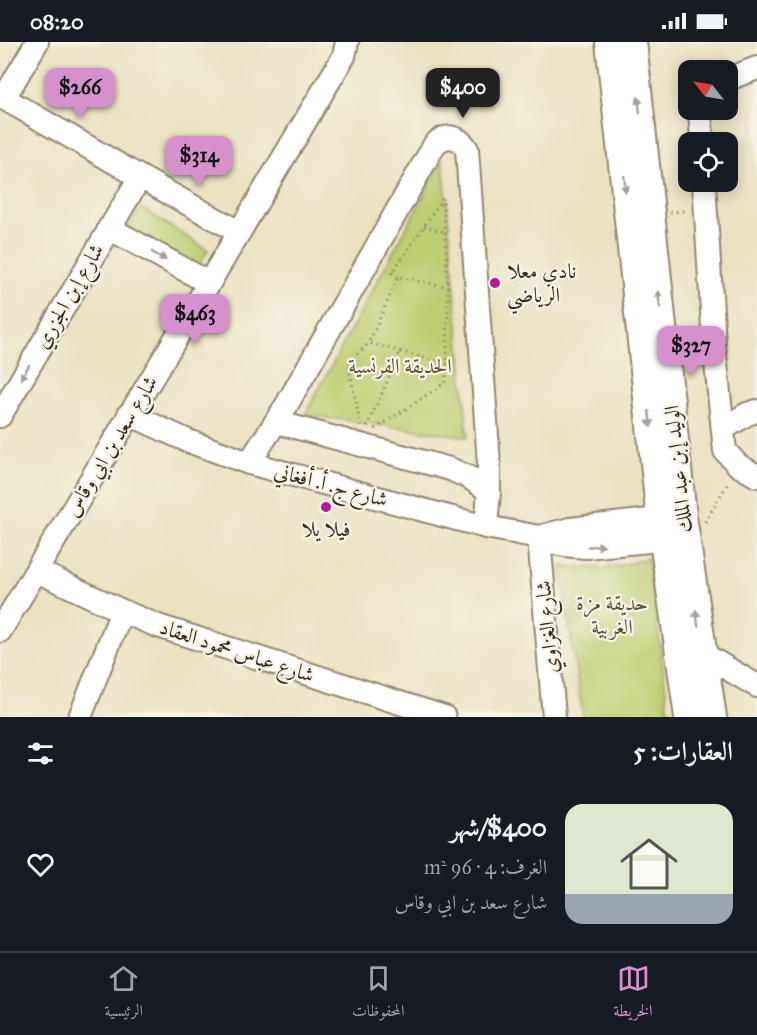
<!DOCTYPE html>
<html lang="ar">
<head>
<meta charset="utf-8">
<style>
	:root { --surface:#171b24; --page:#20242c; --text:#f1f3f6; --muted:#9ea1a6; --line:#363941; --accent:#d690ce }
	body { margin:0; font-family:"IM FELL Great Primer",Amiri,serif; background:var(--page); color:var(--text); direction:rtl; height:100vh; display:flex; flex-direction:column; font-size:22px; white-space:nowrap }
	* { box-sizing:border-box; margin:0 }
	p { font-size:20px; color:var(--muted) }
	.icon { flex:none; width:33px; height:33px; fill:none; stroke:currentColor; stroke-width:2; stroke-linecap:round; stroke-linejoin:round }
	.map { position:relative; height:675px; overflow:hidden; direction:ltr }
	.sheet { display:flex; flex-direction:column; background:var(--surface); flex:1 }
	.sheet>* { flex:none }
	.needle { width:39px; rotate:301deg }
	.tools { position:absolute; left:678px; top:18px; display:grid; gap:12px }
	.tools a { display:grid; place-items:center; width:60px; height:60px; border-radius:12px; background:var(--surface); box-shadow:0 3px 15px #0003; font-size:30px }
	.price { position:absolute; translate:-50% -51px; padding:0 14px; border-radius:12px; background:var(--accent); color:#111; font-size:20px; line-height:39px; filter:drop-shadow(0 2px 3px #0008) }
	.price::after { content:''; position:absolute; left:50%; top:36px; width:18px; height:14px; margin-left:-9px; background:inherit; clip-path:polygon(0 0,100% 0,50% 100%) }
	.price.on { background:#222; color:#fff }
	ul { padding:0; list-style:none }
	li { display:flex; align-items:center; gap:18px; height:150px; padding:0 24px }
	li+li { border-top:2px solid var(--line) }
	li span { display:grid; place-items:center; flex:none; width:168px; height:120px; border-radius:18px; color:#555 }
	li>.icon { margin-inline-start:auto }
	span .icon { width:72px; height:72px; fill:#fffc; stroke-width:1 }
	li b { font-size:26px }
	h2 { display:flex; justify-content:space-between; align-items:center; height:72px; padding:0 24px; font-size:26px }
	.status { display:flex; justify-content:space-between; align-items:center; height:42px; padding:0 30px; background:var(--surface); direction:ltr }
	.status svg { height:16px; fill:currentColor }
	.menu { display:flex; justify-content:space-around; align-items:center; height:84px; border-top:2px solid var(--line); background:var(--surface); font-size:16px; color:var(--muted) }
	.menu a { display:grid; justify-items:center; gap:3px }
	.menu .on { color:var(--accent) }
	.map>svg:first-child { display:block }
	.green { fill:#bdce71; stroke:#7c7c48; stroke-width:1.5 }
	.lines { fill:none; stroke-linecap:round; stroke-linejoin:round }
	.minor-casing { stroke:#938670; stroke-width:26 }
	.major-casing { stroke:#938670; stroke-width:32 }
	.path { stroke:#938670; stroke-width:3; stroke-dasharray:1.5 4.5; stroke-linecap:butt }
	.minor { stroke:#fff; stroke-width:22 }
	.major { stroke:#fff; stroke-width:28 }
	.oneway { fill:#a79f9a }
	.poi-dot { fill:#b5179e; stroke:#f7f3e8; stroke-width:2 }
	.labels { text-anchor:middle; stroke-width:4.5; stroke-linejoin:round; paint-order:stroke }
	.poi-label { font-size:21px; fill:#3b2a1e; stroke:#f7f3e8; text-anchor:start }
	.street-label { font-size:21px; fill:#3b2a1e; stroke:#f7f3e8 }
	.park-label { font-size:21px; fill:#5c5333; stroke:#f7f3e8 }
</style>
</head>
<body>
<div class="status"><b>08:20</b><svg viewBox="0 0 49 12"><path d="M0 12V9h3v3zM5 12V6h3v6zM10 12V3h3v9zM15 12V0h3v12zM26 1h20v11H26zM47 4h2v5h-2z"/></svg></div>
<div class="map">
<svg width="757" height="675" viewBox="0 0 757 675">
	<rect width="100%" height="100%" fill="#f7f3e8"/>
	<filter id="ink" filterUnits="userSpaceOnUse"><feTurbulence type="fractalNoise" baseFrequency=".0167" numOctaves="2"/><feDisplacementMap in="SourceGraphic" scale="12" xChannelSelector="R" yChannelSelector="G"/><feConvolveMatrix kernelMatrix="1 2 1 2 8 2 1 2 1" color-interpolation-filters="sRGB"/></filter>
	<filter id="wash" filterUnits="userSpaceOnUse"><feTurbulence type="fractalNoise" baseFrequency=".008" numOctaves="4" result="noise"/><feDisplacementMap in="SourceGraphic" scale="24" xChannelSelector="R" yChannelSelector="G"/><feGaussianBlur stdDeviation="1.35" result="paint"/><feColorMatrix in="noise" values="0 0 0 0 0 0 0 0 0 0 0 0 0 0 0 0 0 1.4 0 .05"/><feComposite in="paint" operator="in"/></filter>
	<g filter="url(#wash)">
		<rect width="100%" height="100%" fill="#ebe2c1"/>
		<!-- green -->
		<g class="green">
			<polygon points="443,118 468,395 305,373"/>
			<polygon points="141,166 208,208 196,229 125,189"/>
			<polygon points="649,516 669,675 583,675 560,525 609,526"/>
		</g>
	</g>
	<g filter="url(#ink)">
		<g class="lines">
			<!-- minor casing -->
			<g class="minor-casing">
				<g id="minor">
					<polyline points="728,37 757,26"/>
					<polyline points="0,54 140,135 239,190"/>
					<polyline points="4,56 37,0"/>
					<polyline points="700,68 702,100"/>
					<polyline points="704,140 714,302 725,409 738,423 757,434"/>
					<polyline points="109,186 209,241"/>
					<polyline points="129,372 188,399 249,421 486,485 539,495 551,500 565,503 586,505 680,496"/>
					<polyline points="0,374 140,135"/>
					<polyline points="276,380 450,427 470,436 489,449"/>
					<polyline points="723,387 747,372 757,369"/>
					<path d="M249,421L286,364L435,102C446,91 459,94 467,107L489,422V449L486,485"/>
					<polyline points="539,495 554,675"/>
					<polyline points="539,495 570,487 677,475"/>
					<polyline points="37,529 122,569 158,584 444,675"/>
					<polyline points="0,589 209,241 344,14 347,0"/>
					<polyline points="703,612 757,644"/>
					<polyline points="80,675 122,569"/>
				</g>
			</g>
			<!-- major casing -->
			<g class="major-casing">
				<g id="major">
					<polyline points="610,0 661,477 689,675"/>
					<polyline points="632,0 682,474 712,675"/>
				</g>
			</g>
			<!-- path -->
			<g class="path">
				<polyline points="670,170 687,169"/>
				<polyline points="424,184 445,190"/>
				<polyline points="398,235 392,231 443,156 448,245"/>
				<polyline points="361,385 348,321 369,301"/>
				<polyline points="367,385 400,310"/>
				<polyline points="375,387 445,341 447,322 369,301 398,235 448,245 447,322"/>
				<polyline points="705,480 729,439"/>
			</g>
			<!-- minor -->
			<use href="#minor" class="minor"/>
			<!-- major -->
			<use href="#major" class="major"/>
		</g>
		<!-- one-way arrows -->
		<defs><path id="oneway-solid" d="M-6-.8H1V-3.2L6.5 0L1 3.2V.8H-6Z" transform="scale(1.5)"/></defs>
		<g class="oneway">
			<use href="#oneway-solid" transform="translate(639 63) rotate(-96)"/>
			<use href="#oneway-solid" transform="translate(625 142) rotate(84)"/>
			<use href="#oneway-solid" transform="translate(159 214) rotate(29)"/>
			<use href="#oneway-solid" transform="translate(659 257) rotate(-96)"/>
			<use href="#oneway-solid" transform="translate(25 330) rotate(120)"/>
			<use href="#oneway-solid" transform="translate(650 377) rotate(84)"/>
			<use href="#oneway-solid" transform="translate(596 504) rotate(-5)"/>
			<use href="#oneway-solid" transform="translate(697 576) rotate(-98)"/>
		</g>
	</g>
	<!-- markers -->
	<g class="poi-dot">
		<circle cx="495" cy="241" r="6"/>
		<circle cx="326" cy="465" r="6"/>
	</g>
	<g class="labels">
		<!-- poi labels -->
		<g class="poi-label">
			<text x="507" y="236">نادي معلا<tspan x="507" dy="24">الرياضي</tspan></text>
			<text x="326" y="494" text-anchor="middle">فيلا يلا</text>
		</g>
		<!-- street labels -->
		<g class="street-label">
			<text transform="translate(69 254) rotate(-60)" y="7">شارع إبن الجزري</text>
			<text transform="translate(111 404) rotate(-59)" y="7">شارع سعد بن ابي وقاس</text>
			<text transform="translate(678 427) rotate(-96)" y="7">الوليد إبن عبد الملك</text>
			<text transform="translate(331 443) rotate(15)" y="7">شارع ج. أ. أفغاني</text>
			<text transform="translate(547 585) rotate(-95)" y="7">شارع الغزاوي</text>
			<text transform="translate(237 609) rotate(18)" y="7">شارع عباس محمود العقاد</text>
		</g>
		<!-- park labels -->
		<g class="park-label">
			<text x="400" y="331">الحديقة الفرنسية</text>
			<text x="612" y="568">حديقة مزة<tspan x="612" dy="24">الغربية</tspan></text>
		</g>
	</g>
</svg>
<div class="tools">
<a><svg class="needle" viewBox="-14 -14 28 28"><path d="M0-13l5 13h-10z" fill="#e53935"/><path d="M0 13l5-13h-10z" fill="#9ea1a6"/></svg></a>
<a><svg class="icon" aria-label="locate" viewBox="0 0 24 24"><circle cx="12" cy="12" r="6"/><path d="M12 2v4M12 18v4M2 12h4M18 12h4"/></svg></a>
</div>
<b class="price" style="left:80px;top:77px">$266</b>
<b class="price on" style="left:463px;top:77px">$400</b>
<b class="price" style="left:199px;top:145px">$314</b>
<b class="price" style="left:195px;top:303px">$463</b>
<b class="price" style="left:691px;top:335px">$327</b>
</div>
<section class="sheet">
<h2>العقارات: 5<svg class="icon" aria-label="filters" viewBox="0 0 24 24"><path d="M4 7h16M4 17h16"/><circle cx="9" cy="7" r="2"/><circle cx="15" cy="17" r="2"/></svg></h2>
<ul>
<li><span style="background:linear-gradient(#dfe7d0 75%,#9aa5b1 0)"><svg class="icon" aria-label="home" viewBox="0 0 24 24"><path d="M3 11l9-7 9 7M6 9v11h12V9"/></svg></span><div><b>$400/شهر</b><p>الغرف: 4 · 96 m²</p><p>شارع سعد بن ابي وقاس</p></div><svg class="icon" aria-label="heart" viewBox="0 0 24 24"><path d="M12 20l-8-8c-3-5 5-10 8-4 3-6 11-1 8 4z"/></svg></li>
</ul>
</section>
<nav class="menu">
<a class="on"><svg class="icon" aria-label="map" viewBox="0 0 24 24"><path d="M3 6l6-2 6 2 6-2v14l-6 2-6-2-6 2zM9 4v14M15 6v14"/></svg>الخريطة</a>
<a><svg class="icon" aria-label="saved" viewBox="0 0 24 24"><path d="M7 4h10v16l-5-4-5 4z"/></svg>المحفوظات</a>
<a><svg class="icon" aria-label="home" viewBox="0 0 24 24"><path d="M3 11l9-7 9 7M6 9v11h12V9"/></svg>الرئيسية</a>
</nav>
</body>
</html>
